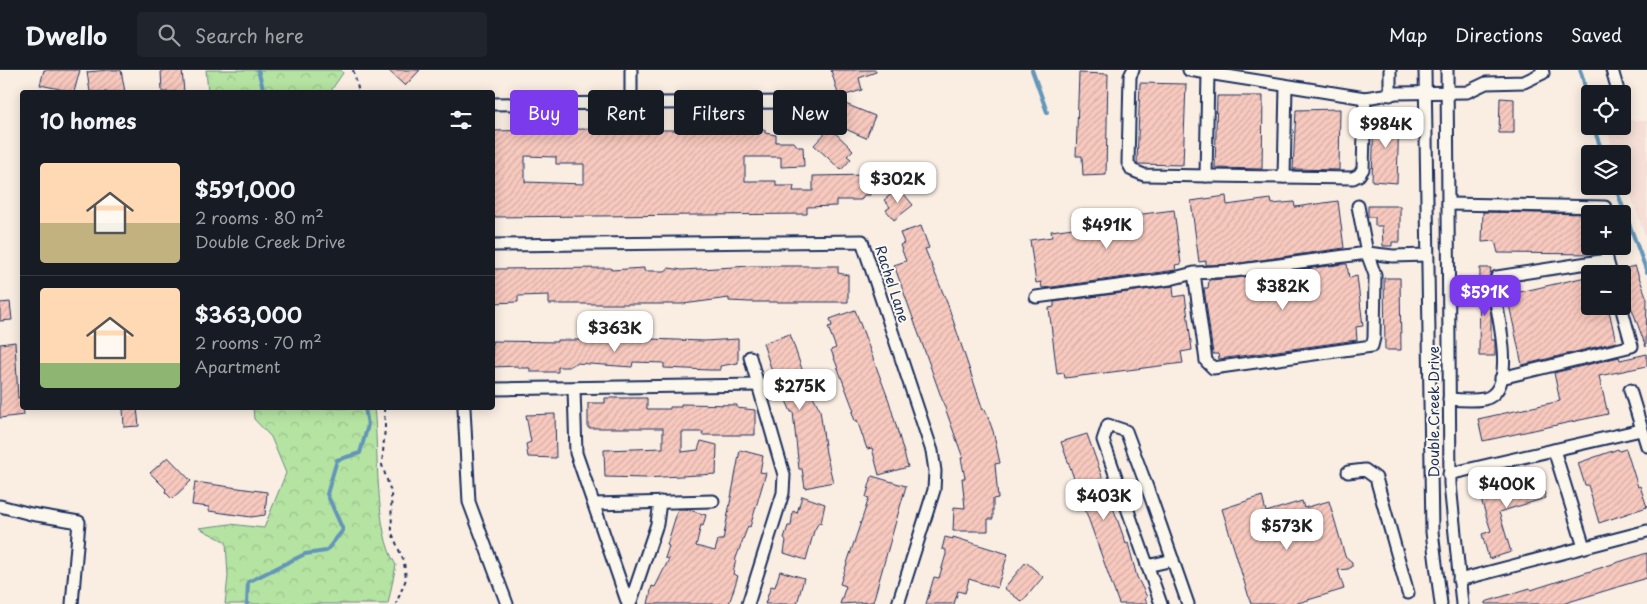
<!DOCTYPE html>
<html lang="en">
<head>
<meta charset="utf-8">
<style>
	:root { --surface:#171b24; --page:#20242c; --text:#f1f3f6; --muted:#9ea1a6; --line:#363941; --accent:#7c3aed }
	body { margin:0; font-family:"Playpen Sans",sans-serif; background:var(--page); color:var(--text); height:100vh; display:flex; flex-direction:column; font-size:19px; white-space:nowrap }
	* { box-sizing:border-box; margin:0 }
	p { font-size:16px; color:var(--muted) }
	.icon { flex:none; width:28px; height:28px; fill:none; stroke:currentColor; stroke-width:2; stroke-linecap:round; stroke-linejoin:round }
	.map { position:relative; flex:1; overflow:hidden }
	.side { position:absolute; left:20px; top:20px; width:475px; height:320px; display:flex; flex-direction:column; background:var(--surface); border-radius:5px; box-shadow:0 2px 12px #0003 }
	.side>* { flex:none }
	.guide { position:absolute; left:510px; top:20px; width:475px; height:45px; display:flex; gap:10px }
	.tools { position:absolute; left:1581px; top:15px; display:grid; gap:10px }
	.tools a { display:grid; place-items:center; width:50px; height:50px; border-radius:5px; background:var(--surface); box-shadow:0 2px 12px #0003; font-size:25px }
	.price { position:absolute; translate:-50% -42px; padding:0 11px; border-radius:10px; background:#fff; color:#222; font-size:16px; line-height:32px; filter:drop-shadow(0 1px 2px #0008) }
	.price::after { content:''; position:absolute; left:50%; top:30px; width:15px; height:11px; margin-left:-8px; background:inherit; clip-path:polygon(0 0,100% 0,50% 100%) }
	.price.active { background:var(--accent); color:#fff }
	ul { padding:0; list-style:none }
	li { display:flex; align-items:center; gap:15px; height:125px; padding:0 20px }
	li+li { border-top:1px solid var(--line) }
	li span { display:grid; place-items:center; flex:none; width:140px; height:100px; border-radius:5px; color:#555 }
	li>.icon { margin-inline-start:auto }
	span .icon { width:60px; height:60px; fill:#fffc; stroke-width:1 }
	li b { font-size:21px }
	h2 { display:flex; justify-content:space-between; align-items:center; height:60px; padding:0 20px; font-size:21px }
	.pill { padding:0 18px; border-radius:5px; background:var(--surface); box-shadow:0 2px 12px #0003; font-size:18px; line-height:45px }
	.pill.active { background:var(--accent); color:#fff }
	header { display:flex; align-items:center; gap:30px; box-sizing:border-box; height:70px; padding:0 25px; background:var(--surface); border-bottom:1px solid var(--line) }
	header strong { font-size:24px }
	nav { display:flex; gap:28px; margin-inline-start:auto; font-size:18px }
	.search { width:350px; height:45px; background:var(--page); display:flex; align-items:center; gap:12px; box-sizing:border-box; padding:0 18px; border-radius:5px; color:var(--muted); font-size:19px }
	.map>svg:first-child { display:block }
	.built { fill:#f5dfd6 }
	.forest { fill:url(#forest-crowns); stroke:#688980 }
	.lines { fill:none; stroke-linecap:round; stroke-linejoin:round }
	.stream { stroke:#6396b9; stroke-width:4 }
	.building { fill:url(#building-hatch); stroke:#1b2f5e; fill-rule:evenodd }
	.minor-casing { stroke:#1b2f5e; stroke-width:15 }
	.path { stroke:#1b2f5e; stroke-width:2; stroke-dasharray:4 4; stroke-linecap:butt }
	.minor { stroke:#fbf7ec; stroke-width:11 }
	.labels { text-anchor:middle; stroke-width:4; stroke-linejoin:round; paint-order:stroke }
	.street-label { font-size:14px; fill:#1b2f5e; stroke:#fbf7ec }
</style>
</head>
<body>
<header>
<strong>Dwello</strong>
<div class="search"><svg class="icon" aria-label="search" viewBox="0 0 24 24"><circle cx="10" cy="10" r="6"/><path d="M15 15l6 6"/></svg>Search here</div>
<nav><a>Map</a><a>Directions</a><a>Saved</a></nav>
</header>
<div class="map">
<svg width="1647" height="534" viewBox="0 0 1647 534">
	<defs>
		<pattern id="forest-crowns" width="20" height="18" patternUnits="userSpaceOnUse" patternTransform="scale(1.25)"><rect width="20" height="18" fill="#b5e3a1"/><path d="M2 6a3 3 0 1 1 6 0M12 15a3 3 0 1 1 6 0" fill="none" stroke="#9bc38d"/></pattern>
		<pattern id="building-hatch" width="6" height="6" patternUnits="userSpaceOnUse" patternTransform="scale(1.25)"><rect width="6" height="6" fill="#f8c9be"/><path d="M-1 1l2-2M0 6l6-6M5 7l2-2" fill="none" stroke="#d4ada6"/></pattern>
	</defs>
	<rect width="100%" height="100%" fill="#faeee3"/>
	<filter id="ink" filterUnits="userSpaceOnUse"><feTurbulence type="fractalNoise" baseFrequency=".02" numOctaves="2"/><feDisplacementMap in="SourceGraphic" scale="10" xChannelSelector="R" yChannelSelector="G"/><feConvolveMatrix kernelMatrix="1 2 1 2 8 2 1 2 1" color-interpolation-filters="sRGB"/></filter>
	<g filter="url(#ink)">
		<!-- built -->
		<polygon class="built" points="1623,50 1647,51 1647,171 1623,105 1622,84 1615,84 1605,56 1622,56"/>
		<!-- forest -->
		<g class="forest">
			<polygon points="206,0 341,0 343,3 332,19 333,22 208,22"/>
			<path d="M253,338H374C379,379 374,462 396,495L388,534H225L228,506L226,472L199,458L230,454L264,458L286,403L271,367L254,349Z"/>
		</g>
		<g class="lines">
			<!-- stream -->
			<g class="stream">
				<polyline points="258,0 264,22"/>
				<polyline points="1032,0 1047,42"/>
				<path d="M1580,0C1587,15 1585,32 1590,48"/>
				<polyline points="1593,56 1603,84"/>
				<polyline points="1615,116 1647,202"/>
				<polyline points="247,534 248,512 305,484 326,481 343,460 327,424 337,390 360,383 368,355 365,338"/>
			</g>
		</g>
		<!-- building -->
		<g class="building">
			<polygon points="44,0 80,0 74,22 40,15"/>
			<polygon points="108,0 121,0 125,22 90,22 87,2"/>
			<polygon points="161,0 182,0 184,22 162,22"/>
			<polygon points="388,0 420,0 405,16"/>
			<polygon points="831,0 876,0 876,2 859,8 862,20 839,27"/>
			<polygon points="1079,3 1108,4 1106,105 1083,106 1082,86 1076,86"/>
			<polygon points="1140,13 1186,14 1183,95 1137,94"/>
			<polygon points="1217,26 1263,26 1262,99 1215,98"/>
			<polygon points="1500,28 1514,29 1514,63 1499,63"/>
			<polygon points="843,33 875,46 866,68 834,54"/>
			<polygon points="1340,39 1339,100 1293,99 1296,40"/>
			<polygon points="1374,46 1399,46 1397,113 1372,111"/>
			<path d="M634,58V60H765V63L776,65V72H794L798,77H803L804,96L781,97V87H745V111H776V116H794L793,121H813V106L870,105V125H864L861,130H836V136L807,137V144L492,147V61ZM525,86L556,87V94H584V114L525,112Z"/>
			<polygon points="830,58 853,80 847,86 851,89 841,100 814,75"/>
			<polygon points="899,118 913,135 894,150 886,140 890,137 884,130"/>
			<polygon points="1226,126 1227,135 1271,129 1272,134 1294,132 1295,137 1338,131 1344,178 1233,194 1206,195 1206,191 1199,192 1191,131"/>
			<polygon points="1368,136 1400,136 1400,172 1392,172 1392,176 1383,176 1382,156 1375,156 1375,147 1368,147"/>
			<polygon points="1174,140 1181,194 1175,195 1176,200 1052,217 1042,218 1041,212 1036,213 1030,170 1052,167 1051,161 1073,158 1072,153"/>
			<polygon points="1483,142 1588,144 1590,176 1594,176 1594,184 1498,183 1495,171 1482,172"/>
			<polygon points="921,156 929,178 925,179 948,235 983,340 985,339 993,361 1000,393 995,394 998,428 993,429 993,449 988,449 988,461 953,461 954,437 965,438 962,408 965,408 961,388 963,388 894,195 906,191 900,175 904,173 900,163"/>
			<polygon points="1344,194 1347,194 1349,208 1357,206 1363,256 1356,257 1357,270 1219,289 1218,284 1213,284 1204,218 1208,218 1209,210 1235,208"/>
			<polygon points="751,196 838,196 838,203 848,205 848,232 749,232 729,231 729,228 683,234 549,234 549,225 518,226 518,232 494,233 493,199 611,198 611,200 644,198 644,201 665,201 669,198 682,200"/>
			<polygon points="1635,196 1647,229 1646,277 1622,212 1622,199"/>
			<polygon points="1480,198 1491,198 1487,224 1491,245 1491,270 1495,270 1495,286 1479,286"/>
			<polygon points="1590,206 1590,236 1608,236 1616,272 1522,295 1507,225"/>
			<polygon points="1384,208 1400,208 1401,280 1385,280"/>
			<polygon points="1173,216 1174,227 1185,225 1192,280 1181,282 1183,293 1065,308 1064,303 1057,304 1049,238 1054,237 1054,232"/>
			<polygon points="10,232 12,250 0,251 0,233"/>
			<polygon points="855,240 889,331 908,397 879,405 872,378 867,379 857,350 855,351 852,342 854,341 831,280 836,278 828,257 832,256 830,249"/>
			<polygon points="790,264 807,314 820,340 826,383 833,412 805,418 802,399 799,399 793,342 791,342 784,326 780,327 763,273"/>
			<polygon points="649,265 649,269 704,271 738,269 738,293 720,296 720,300 709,300 664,298 664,293 633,292 632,297 576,293 569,297 558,297 558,302 530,302 530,298 518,298 518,296 492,297 492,271 557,272 557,270 585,270 584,266"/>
			<polygon points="15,272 18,328 22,327 24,345 0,348 0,274"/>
			<polygon points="1647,284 1647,296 1599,306 1608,344 1483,371 1478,349 1560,331 1554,303 1619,287 1620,290"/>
			<polygon points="605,328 647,328 647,339 670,339 670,337 681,337 681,334 737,335 737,338 755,340 755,365 702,365 703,362 682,362 682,382 698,380 701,371 717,375 716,404 645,408 605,407 604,380 663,378 663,358 588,358 588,333 605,333"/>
			<polygon points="123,338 137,338 139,356 124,357"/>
			<polygon points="555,344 556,388 528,387 526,374 531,372 526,345"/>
			<polygon points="1087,364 1126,474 1128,473 1137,507 1147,527 1145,528 1147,534 1119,534 1061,372"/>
			<polygon points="1618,379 1619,381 1626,379 1638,417 1640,416 1647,437 1599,453 1588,415 1585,415 1578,393"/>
			<polygon points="740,380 763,386 760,402 766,403 750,457 748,456 736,488 733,504 738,506 729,534 648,534 652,516 655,517 669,489 665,488 669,476 667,475 678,439 686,439 706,445 703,456 701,455 696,476 715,481 718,470 723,470"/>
			<polygon points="168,387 191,411 172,429 165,422 166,419 150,403"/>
			<polygon points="1539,405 1546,428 1499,442 1511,482 1489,489 1482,464 1491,461 1479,423 1513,411"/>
			<polygon points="872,406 906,416 873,532 840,534 846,516 840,514 869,428 866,427"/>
			<polygon points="195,412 267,422 265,445 251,447 209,441 209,437 192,435"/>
			<polygon points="802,426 825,434 821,453 819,452 814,461 806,490 784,483 786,470 784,468 788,456 791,456 793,441 797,443"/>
			<polygon points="1262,426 1266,442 1302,431 1304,438 1329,431 1345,486 1352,492 1352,497 1348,499 1338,500 1344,519 1295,534 1251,534 1222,439"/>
			<polygon points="945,467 953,469 953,467 1008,484 997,518 969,509 965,523 958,521 954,534 926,534 934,507 939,508 946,484 946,480 942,479"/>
			<polygon points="1647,483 1647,508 1562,534 1485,534 1485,532 1530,518 1531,520"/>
			<polygon points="1026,492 1043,507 1022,532 1004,518"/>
			<polygon points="780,501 804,508 797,534 765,534 771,516 775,517"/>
		</g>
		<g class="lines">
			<!-- minor casing -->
			<g class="minor-casing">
				<g id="minor">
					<polyline points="631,0 631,32"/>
					<polyline points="1133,0 1130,6 1128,93 1132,100 1144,105 1353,108 1359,105 1363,99 1365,28"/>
					<polyline points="1189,0 1365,28 1396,23 1467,22 1486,13 1524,12 1543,3 1542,0"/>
					<polyline points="1390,0 1390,25"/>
					<polyline points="1425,0 1432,462 1441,534"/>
					<polyline points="1447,0 1450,414 1462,534"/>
					<polyline points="1612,0 1619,24"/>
					<polyline points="492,34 801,32"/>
					<polyline points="1206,106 1208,3"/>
					<polyline points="1284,107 1286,16"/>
					<polyline points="1448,134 1605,137 1605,144"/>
					<polyline points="1358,136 1367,183 1393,186 1427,185"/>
					<polyline points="492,175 862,171 932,381 935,401 934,420 898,534"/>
					<polyline points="1606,176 1607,190"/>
					<polyline points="1036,227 1170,209 1194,203 1206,291 1213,298 1372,276 1374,268 1375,205 1367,183 1234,201 1194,203"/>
					<polyline points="1501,308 1632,276 1621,236"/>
					<polyline points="492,319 760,315"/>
					<polyline points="574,319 576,383 628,534"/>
					<polyline points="1630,320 1647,376"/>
					<path d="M1449,329C1460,330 1473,331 1484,329C1518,321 1498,248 1495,226C1494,219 1496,213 1497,207L1607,190L1611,204"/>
					<polyline points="464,338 469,432 507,534"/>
					<polyline points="1554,380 1584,477"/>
					<polyline points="1348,402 1365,400 1376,408 1408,523"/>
					<polyline points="1449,404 1641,360"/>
					<polyline points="594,434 713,431"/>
					<polyline points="0,436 31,444 79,452 72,534"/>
					<polyline points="1147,496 1173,490"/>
					<polyline points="1459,510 1647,461"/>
					<polyline points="630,534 657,454 660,432"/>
					<polyline points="748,534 783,423 784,405 750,287"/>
					<polyline points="1161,534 1103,370 1108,355 1126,361 1151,428 1188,534"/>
				</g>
			</g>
			<!-- path -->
			<g class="path">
				<polyline points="353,0 359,22"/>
				<polyline points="384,338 385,357 382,395 391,422 392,463 404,492 406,509 396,534"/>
			</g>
			<!-- minor -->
			<use href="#minor" class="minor"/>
		</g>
	</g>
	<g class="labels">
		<!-- street labels -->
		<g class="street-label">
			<text transform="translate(892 214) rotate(72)" y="5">Rachel Lane</text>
			<text transform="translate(1434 342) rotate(-90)" y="5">Double Creek Drive</text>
		</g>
	</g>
</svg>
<div class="tools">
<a><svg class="icon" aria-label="locate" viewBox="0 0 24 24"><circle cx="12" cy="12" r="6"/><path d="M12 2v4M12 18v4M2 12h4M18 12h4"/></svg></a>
<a><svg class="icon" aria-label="layers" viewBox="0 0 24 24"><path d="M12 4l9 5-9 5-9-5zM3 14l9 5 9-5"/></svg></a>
<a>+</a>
<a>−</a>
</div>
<b class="price" style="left:1386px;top:79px">$984K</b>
<b class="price" style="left:898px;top:134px">$302K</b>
<b class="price" style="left:1107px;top:180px">$491K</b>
<b class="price" style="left:1283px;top:241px">$382K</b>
<b class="price active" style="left:1485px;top:247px">$591K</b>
<b class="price" style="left:615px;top:283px">$363K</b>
<b class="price" style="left:800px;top:341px">$275K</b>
<b class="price" style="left:1507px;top:439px">$400K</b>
<b class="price" style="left:1104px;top:451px">$403K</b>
<b class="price" style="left:1287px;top:481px">$573K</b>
<div class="guide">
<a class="pill active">Buy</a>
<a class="pill">Rent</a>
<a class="pill">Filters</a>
<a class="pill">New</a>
</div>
<section class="side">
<h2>10 homes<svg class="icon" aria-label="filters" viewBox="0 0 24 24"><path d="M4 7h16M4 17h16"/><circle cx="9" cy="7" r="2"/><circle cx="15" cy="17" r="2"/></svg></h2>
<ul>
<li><span style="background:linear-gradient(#ffd9b3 60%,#c2b280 0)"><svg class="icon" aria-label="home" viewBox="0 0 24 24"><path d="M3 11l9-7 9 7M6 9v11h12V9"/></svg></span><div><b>$591,000</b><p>2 rooms · 80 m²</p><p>Double Creek Drive</p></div></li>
<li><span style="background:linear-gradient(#ffd9b3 75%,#8fb573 0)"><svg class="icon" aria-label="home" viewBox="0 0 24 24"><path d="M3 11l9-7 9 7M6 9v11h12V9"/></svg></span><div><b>$363,000</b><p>2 rooms · 70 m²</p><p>Apartment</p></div></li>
</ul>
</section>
</div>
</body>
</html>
